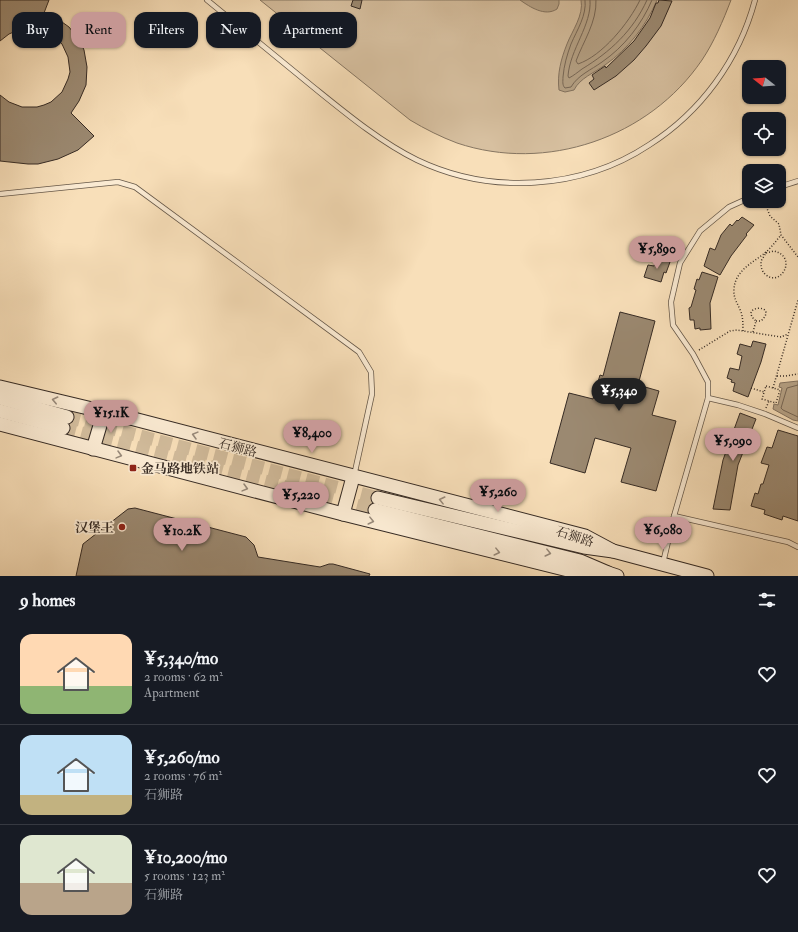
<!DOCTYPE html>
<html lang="en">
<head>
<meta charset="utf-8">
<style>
	:root { --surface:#171b24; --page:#20242c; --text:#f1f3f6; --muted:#9ea1a6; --line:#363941; --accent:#c59692 }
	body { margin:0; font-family:"IM FELL Double Pica","Noto Serif SC",serif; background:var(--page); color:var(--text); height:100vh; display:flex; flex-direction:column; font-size:15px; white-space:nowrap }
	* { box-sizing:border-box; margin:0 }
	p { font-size:13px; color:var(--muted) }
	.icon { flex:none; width:22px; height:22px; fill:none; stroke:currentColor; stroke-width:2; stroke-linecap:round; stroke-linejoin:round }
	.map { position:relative; height:576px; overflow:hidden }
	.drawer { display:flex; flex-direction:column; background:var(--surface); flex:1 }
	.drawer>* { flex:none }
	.banner { position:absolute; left:12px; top:12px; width:400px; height:36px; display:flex; gap:8px }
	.needle { width:26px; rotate:287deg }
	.buttons { position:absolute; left:742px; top:60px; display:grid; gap:8px }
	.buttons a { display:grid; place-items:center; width:44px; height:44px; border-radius:8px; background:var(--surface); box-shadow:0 1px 3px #0004; font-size:20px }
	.price { position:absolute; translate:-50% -34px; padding:0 9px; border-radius:14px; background:var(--accent); color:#111; font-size:13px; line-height:26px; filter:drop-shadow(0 1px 2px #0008) }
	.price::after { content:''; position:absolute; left:50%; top:24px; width:12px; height:9px; margin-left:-6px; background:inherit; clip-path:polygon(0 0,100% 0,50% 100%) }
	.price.active { background:#222; color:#fff }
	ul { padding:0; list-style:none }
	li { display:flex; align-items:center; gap:12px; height:100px; padding:0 20px }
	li+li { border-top:1px solid var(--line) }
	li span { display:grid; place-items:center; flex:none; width:112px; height:80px; border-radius:12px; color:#555 }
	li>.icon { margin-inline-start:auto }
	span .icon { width:48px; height:48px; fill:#fffc; stroke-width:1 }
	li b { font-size:17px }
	h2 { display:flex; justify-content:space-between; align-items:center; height:48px; padding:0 20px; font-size:17px }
	.chip { padding:0 14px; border-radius:12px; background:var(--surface); box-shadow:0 1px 3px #0004; font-size:14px; line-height:36px }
	.chip.active { background:var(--accent); color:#111 }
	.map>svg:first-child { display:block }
	.green { fill:#d7c0a0; stroke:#867662 }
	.water { fill:#b6a286; stroke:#83725f }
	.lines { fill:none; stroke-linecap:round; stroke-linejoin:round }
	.shore { stroke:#766655; stroke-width:1 }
	.building { fill:#9b8971; stroke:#362b24 }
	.secondary-tunnel { stroke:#d1bb9b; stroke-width:13; stroke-dasharray:13 6; stroke-linecap:butt }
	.lane-casing { stroke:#665849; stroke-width:6 }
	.secondary-casing { stroke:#362b24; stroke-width:15 }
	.path { stroke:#362b24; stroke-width:1.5; stroke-dasharray:1 2; stroke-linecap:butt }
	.lane { stroke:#faead2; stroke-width:4.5 }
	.secondary { stroke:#faead2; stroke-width:13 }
	.oneway { stroke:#988a7b }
	.poi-dot { fill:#8f2418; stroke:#faead2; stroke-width:1.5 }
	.labels { text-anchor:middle; stroke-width:3.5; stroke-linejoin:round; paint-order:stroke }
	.street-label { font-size:13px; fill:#362b24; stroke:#faead2 }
	.poi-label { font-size:13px; font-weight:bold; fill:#362b24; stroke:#faead2; text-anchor:start }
</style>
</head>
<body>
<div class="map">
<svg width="798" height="576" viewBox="0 0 798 576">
	<rect width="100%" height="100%" fill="#f8dfb9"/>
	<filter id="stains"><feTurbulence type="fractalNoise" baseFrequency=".005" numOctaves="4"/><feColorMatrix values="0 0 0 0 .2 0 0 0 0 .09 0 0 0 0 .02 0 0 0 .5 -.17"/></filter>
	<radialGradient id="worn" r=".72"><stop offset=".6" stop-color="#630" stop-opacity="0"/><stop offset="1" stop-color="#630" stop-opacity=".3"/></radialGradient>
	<!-- green -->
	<path class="green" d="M260,0H731C723,21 714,42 702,60C649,138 546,173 457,143C441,137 425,129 410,120Z"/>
	<!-- water -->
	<g class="water">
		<path d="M520,0H559V4L557,9C545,17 530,7 520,0Z"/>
		<path d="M581,0H657C646,26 628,49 605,65C594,73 580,78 574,90L565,92L559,90C557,74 561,59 567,44C572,31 584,15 581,0Z"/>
		<polygon points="798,381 798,421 793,420 773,409 774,404 778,405 782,388 779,387 780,383"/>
	</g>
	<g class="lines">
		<!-- shore -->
		<g class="shore">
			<path d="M585,0C587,15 577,30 571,44C567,55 564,65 563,77C563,81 562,85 565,88L571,87C578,75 591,70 602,62C624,47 642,24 652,0"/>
			<path d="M590,0C592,25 570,49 568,76L569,78C573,76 578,72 582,69C610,52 633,31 647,0"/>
			<path d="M596,0C597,22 583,42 576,61L578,64C602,56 629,23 640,0"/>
			<polyline points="798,385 787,388 781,408 783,410 798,417"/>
		</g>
	</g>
	<!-- building -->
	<g class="building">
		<polygon points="0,0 49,0 44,13 55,17 69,27 80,41 84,50 87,67 86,85 79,101 71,113 94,136 78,150 58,159 38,164 28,164 0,161 0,95 9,102 22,107 37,107 44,105 51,102 62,92 68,79 70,72 68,57 62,44 51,34 45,30 37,28 23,28 9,34 0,41"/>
		<polygon points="353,0 362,0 360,9 351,6"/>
		<polygon points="659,0 672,1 661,26 646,46 634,60 616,76 594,90 589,83 594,79 592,75 605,66 606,68 634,41 650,18 656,3 658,3"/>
		<polygon points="742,217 754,225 746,234 747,235 731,256 720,275 704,266 710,248 715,250 721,235 730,224 732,226 737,220 738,221"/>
		<polygon points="657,258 670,262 666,273 664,272 661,282 644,277 648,265 654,266"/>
		<polygon points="702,272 718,277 710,303 711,329 700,330 700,328 695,329 694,320 690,320 689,308 691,307 696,290 694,289 697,279 699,280"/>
		<polygon points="620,312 655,321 638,385 659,391 652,415 676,421 656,491 621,482 631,448 595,438 585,473 550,463 569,393 593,399 600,375 603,376"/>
		<polygon points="753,341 766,344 761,362 748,397 733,391 735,383 731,382 732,380 727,378 730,368 739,370 742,356 737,354 740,344 751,347"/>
		<polygon points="740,413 756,419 738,465 730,510 713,509 723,460"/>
		<polygon points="778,430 798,436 798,521 783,516 782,520 764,514 765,510 751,506 755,493 758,494 761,484 763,484 769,465 761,463 767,447 772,448"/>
		<polygon points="135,508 246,537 254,545 258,557 320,567 329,564 333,564 370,574 369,576 76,576 83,544 128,509"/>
	</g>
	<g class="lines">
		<!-- secondary-tunnel -->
		<g class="secondary-tunnel">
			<polyline points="67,417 378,498"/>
			<polyline points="63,428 375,510"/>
		</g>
		<!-- lane casing -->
		<g class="lane-casing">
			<g id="lane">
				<path d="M207,0C242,29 277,57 312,86C343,111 380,142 417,160C490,195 581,190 649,145C701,112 739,60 755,0"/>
				<polyline points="779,187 798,181"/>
				<polyline points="0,194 118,182 135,187 359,352 371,372 372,394 354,476"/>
				<polyline points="708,398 738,405 765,414 798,428"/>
				<polyline points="674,516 788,542 798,547"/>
				<polyline points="663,563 674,516 708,398 708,382 693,354 673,325 671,302 680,263 700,231 729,207 749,198"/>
			</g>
		</g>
		<!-- secondary casing -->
		<g class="secondary-casing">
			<g id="secondary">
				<polyline points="0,387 130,418 585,536 613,551"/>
				<polyline points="0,398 67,417"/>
				<polyline points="0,411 63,428"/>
				<polyline points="0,424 343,514 576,572 608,573"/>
				<polyline points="93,449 104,412"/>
				<polyline points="378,498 584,547 613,551 707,576"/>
				<polyline points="375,510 580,561 608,573 617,576"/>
				<polyline points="343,514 353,477"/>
			</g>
		</g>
		<!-- path -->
		<g class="path">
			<polyline points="764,201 770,216 779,224 781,235 798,257"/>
			<path d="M765,252L766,253L761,261C761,266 761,271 766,275C781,287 798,257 774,251L766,253"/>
			<path d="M743,331C743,324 743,318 741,312C738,304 733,298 734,289C735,271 752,263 765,253C771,248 776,241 781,235"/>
			<path d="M753,332L756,321C737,305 780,303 761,321H756"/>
			<polyline points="699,350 730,331 737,330 781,337 788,334"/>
			<polyline points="777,376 786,376 798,374"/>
			<polygon points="766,386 780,390 776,403 762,399"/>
			<polyline points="751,388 764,392"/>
			<polyline points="773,388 798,300"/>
			<polyline points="766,408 769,401"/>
		</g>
		<!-- lane -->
		<use href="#lane" class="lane"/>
		<!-- secondary -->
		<use href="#secondary" class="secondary"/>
	</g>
	<!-- one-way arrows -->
	<defs><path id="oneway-chevron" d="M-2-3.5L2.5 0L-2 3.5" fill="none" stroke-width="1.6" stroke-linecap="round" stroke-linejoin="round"/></defs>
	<g class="oneway">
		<use href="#oneway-chevron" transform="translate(55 400) rotate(-167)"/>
		<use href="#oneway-chevron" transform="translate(195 435) rotate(-165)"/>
		<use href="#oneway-chevron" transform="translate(119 455) rotate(15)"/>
		<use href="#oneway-chevron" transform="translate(245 488) rotate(15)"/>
		<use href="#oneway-chevron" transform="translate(442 500) rotate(-166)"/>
		<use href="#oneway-chevron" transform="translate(371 521) rotate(14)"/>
		<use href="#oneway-chevron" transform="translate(497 552) rotate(14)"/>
		<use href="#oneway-chevron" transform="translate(548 553) rotate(14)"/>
	</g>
	<!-- markers -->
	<g class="poi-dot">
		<rect x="129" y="464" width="8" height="8" rx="2"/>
		<circle cx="122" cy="527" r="4"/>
	</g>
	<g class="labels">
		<!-- street labels -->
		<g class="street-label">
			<text transform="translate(238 447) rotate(15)" y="5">石狮路</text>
			<text transform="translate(575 536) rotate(18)" y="5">石狮路</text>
		</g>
		<!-- poi labels -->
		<g class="poi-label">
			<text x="141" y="473">金马路地铁站</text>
			<text x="114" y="532" text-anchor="end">汉堡王</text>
		</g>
	</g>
	<rect width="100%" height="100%" filter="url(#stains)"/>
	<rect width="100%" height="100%" fill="url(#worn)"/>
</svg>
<div class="buttons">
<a><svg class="needle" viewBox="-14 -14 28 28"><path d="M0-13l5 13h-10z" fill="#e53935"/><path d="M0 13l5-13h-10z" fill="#9ea1a6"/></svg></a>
<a><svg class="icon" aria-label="locate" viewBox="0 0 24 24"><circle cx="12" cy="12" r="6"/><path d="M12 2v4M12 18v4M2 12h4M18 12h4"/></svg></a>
<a><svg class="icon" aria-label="layers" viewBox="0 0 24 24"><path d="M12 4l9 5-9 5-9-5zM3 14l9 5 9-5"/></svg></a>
</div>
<b class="price" style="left:657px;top:270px">¥5,890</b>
<b class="price active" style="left:619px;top:412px">¥5,340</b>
<b class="price" style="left:111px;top:434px">¥15.1K</b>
<b class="price" style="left:312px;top:454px">¥8,400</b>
<b class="price" style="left:733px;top:462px">¥5,090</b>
<b class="price" style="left:498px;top:513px">¥5,260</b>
<b class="price" style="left:301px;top:516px">¥5,220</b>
<b class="price" style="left:663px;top:551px">¥6,080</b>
<b class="price" style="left:182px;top:552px">¥10.2K</b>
<div class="banner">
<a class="chip">Buy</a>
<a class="chip active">Rent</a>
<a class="chip">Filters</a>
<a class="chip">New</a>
<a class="chip">Apartment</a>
</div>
</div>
<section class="drawer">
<h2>9 homes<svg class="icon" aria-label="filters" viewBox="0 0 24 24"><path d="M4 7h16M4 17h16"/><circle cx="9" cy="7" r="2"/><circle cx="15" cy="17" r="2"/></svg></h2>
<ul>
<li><span style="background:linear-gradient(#ffd9b3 65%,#8fb573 0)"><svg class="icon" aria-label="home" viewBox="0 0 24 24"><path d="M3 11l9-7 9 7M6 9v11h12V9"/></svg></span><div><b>¥5,340/mo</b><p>2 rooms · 62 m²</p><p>Apartment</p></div><svg class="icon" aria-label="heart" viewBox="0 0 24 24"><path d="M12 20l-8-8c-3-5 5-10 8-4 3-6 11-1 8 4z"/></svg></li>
<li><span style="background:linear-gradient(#bfe0f5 75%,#c2b280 0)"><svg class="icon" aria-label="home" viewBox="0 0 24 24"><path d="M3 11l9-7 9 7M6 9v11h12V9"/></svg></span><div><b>¥5,260/mo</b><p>2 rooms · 76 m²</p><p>石狮路</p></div><svg class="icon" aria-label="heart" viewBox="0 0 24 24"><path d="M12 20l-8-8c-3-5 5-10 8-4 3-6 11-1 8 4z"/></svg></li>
<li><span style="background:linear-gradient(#dfe7d0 60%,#b9a48a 0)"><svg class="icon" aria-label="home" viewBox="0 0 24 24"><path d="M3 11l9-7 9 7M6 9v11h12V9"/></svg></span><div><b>¥10,200/mo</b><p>5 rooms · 123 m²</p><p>石狮路</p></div><svg class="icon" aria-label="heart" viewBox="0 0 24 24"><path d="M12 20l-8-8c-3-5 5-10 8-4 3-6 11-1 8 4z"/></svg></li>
</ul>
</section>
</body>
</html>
